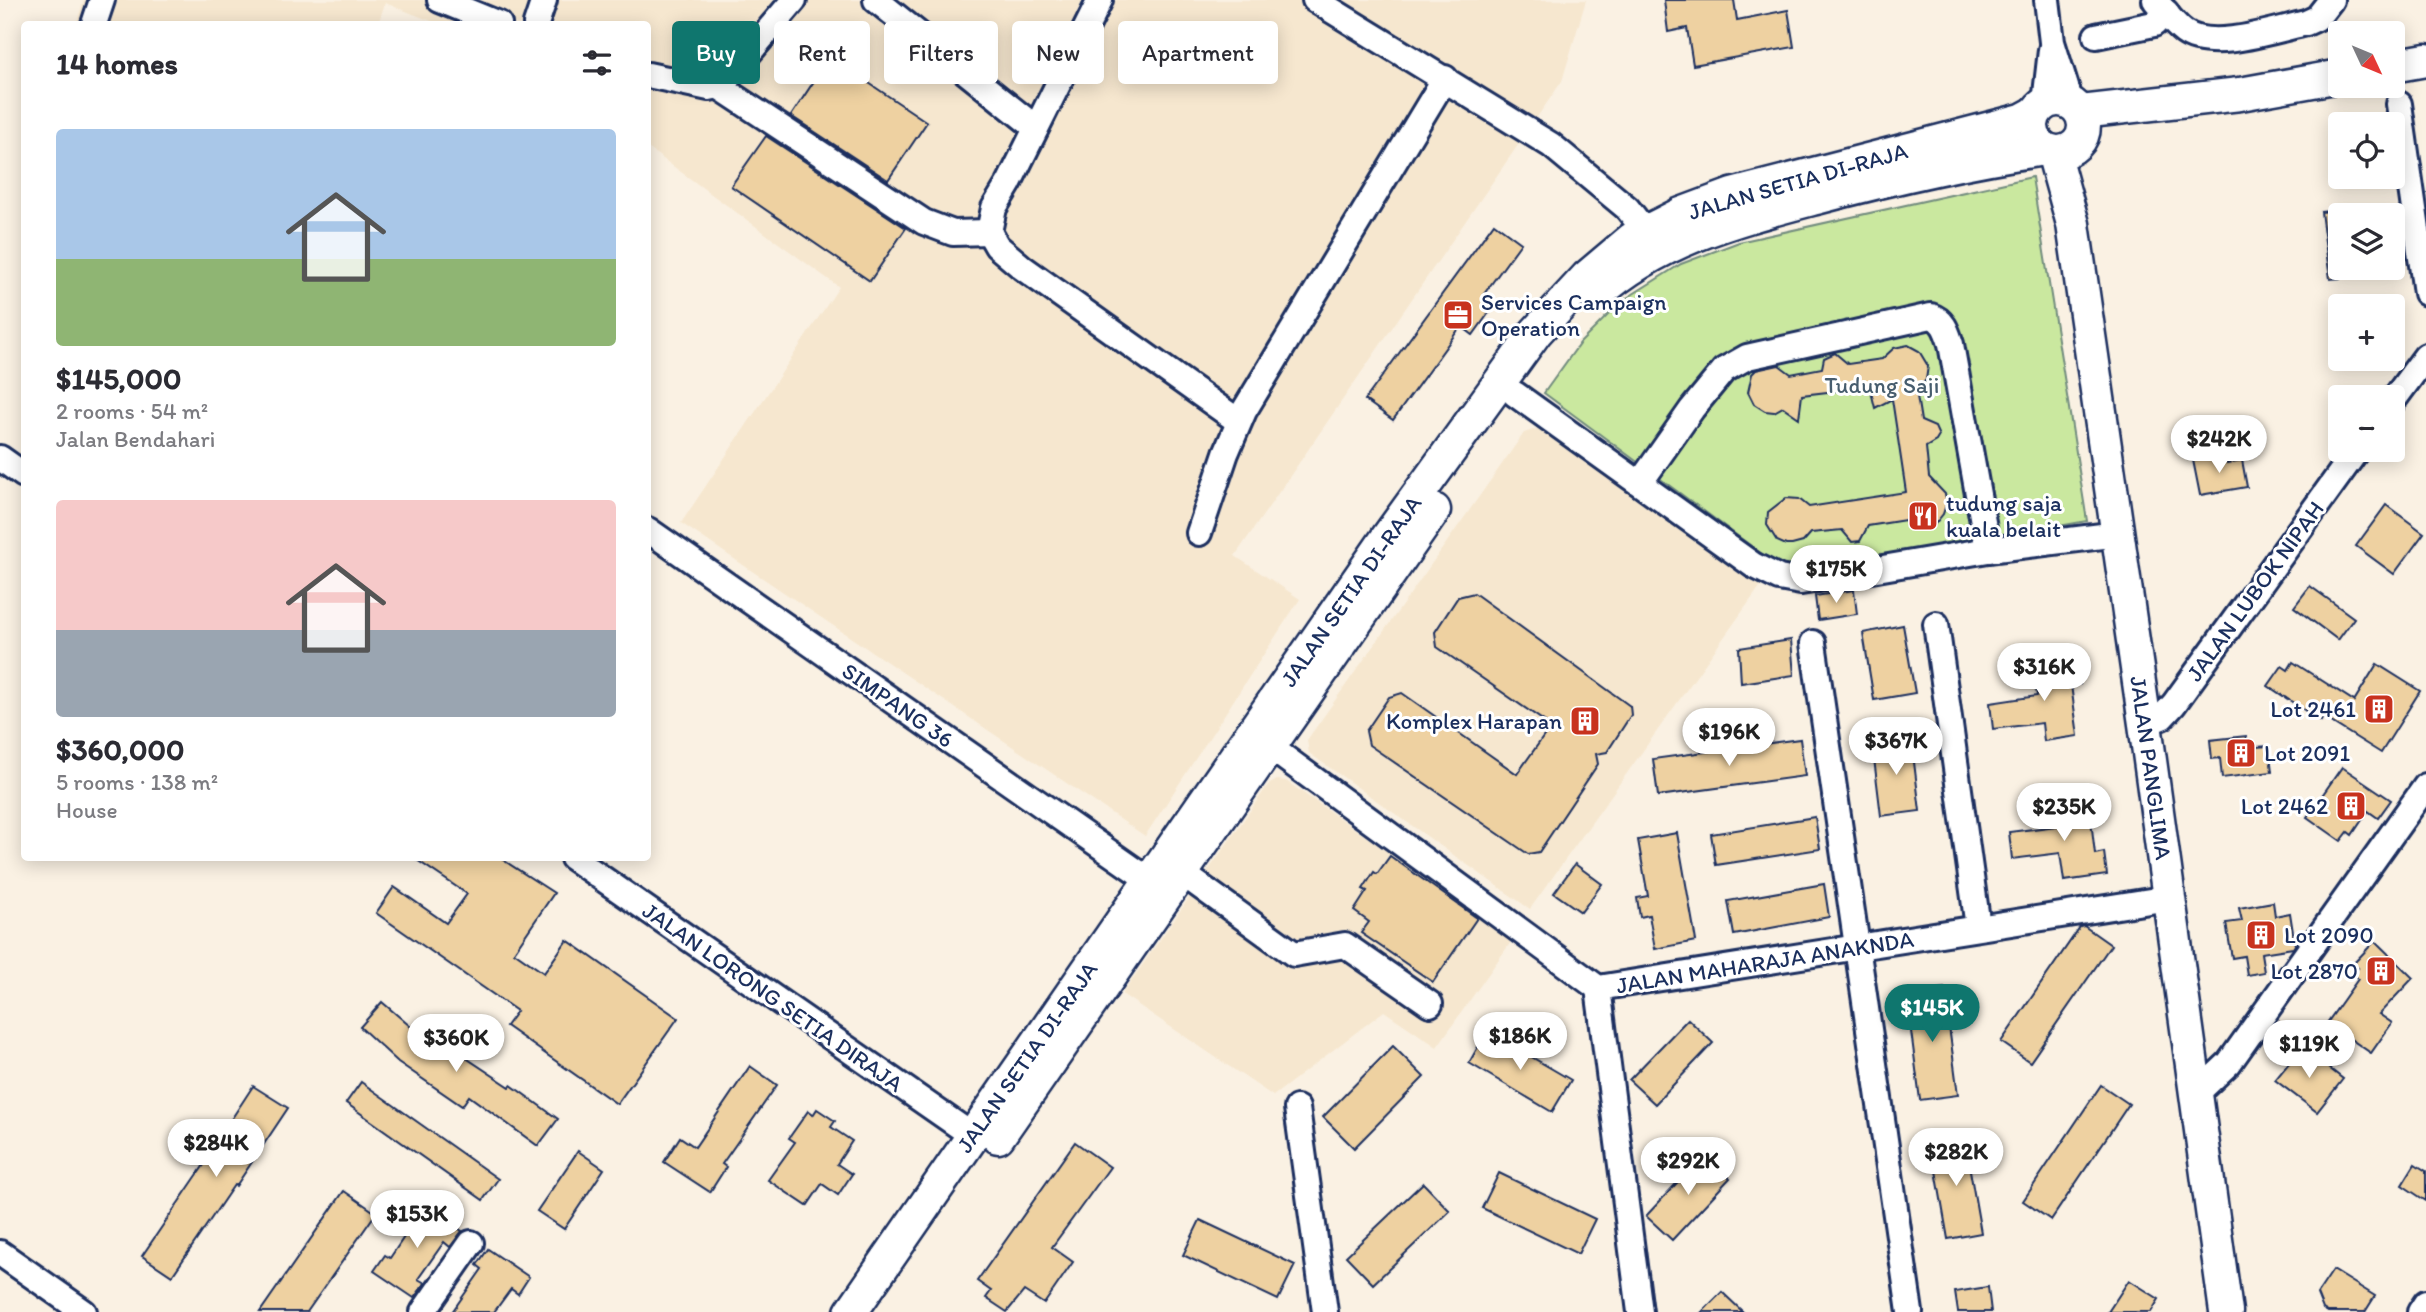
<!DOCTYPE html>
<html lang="en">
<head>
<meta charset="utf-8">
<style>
	:root { --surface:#fff; --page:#f7f7f7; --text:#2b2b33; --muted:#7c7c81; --accent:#0f766e }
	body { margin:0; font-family:Itim,sans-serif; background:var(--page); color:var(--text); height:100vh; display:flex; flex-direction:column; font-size:26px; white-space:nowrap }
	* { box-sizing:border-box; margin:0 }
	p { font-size:23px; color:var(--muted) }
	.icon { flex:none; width:38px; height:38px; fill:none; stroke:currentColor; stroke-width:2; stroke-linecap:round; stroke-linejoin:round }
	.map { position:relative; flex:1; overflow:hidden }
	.drawer { position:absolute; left:21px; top:21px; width:630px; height:840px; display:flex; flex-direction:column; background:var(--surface); border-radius:7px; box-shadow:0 4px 18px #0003 }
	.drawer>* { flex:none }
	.hud { position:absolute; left:672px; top:21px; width:665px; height:63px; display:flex; gap:14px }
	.needle { width:46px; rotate:134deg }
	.controls { position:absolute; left:2328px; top:21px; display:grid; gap:14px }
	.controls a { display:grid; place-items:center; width:77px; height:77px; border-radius:7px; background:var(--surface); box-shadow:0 4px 18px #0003; font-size:35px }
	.price { position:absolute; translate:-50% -60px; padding:0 16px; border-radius:24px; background:#fff; color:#222; font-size:23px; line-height:46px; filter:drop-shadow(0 2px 4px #0008) }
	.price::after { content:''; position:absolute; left:50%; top:42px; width:21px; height:16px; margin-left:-10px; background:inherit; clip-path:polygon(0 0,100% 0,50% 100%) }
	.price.current { background:var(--accent); color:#fff }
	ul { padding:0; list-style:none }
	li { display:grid; align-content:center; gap:14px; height:371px; padding:0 35px }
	li span { display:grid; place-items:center; height:217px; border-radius:7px; color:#555 }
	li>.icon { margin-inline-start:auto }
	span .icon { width:126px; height:126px; fill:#fffc; stroke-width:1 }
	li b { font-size:30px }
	h2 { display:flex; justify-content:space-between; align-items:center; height:84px; padding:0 35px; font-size:30px }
	.pill { padding:0 24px; border-radius:7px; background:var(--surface); box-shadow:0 4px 18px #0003; font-size:24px; line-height:63px }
	.pill.current { background:var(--accent); color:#fff }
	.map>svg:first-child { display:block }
	.built { fill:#f6e7cf }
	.green { fill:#cae89f; stroke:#728c7e; stroke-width:2 }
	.building { fill:#eed1a1; stroke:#1b2f5e; stroke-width:2 }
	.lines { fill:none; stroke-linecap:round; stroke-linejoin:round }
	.minor-casing { stroke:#1b2f5e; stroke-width:30 }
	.major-casing { stroke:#1b2f5e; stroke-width:37 }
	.minor { stroke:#fff; stroke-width:24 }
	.major { stroke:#fff; stroke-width:32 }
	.labels { text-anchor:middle; stroke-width:6; stroke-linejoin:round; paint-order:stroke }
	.street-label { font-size:23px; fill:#1b2f5e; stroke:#fff }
	.poi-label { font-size:23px; fill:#1b2f5e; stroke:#fff; text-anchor:start }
	.park-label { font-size:23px; fill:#475d6e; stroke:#fff }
</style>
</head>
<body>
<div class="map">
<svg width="2426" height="1312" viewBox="0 0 2426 1312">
	<rect width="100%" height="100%" fill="#faf1e3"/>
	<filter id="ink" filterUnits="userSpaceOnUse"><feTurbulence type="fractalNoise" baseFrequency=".0143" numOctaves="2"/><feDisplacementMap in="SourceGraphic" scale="14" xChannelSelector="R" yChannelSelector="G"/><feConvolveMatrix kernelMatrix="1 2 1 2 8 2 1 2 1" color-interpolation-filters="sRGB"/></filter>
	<g filter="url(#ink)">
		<!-- built -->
		<g class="built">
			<polygon points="84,0 1586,0 1562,81 1235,556 1300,599 1145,836 681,523 839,287 648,148 648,24 439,24 385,3 378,24 76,24"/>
			<polygon points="1542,427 1762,584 1530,909 1309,753 1307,740 1524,433"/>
			<polygon points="1277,780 1286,781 1513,939 1437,1047 1384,1011 1273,1096 1122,994 1268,785"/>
		</g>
		<!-- green -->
		<polygon class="green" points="2032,177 2087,521 1817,569 1777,565 1544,393 1580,343 1622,301 1681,264 1739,242"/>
		<!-- building -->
		<g class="building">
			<polygon points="1664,0 1734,0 1737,20 1788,10 1794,47 1693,65 1687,28 1668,32"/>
			<polygon points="830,57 927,122 888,180 791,116"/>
			<polygon points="766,136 906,228 870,281 731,186"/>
			<polygon points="2340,210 2340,278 2330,279 2321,212"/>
			<polygon points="1494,223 1521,243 1484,294 1496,303 1473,335 1461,326 1393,420 1365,400"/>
			<polygon points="1908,345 1919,351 1928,366 1926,380 1916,390 1921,421 1935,427 1939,436 1936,441 1926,447 1929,477 1945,494 1947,502 1943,514 1935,524 1929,526 1916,526 1905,520 1868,526 1860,541 1852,542 1842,530 1811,533 1803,542 1792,545 1786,545 1777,541 1767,525 1768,512 1786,498 1799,499 1809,507 1906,492 1892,399 1875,408 1870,387 1802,395 1799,418 1783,407 1774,412 1765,411 1754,404 1748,392 1752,374 1756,370 1779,365 1791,374 1822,368 1824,358 1835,353 1848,364 1882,359 1894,348"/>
			<polygon points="2225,454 2227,463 2242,460 2247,487 2200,495 2193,460"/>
			<polygon points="2386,505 2424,533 2394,574 2356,546"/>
			<polygon points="2310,586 2354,618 2338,640 2294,607"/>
			<polygon points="1854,590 1857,614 1818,620 1815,596"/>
			<polygon points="1474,593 1630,706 1631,715 1607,752 1596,754 1598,764 1539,852 1528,854 1369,745 1366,731 1389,697 1402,693 1517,774 1551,726 1437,647 1435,632 1458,597"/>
			<polygon points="1903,625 1915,693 1874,700 1863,633"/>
			<polygon points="1791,640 1794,675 1741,683 1739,648"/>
			<polygon points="2077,661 2080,684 2071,685 2078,736 2044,741 2042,723 1993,729 1990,703 2037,696 2033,667"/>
			<polygon points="2293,662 2354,701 2377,664 2420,691 2381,753 2323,717 2321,721 2268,686 2282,666 2288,670"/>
			<polygon points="2246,736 2247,744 2255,743 2256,747 2269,746 2272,772 2222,778 2220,758 2212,759 2210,740"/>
			<polygon points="1911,738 1920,811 1881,816 1872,742"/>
			<polygon points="1800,739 1805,776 1658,796 1653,759"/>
			<polygon points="2342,767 2391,800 2378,818 2368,811 2352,835 2348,832 2341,841 2307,817"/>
			<polygon points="2089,803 2095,854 2104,852 2107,875 2064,881 2060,853 2012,859 2009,832 2057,826 2055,808"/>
			<polygon points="1815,817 1820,849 1716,865 1711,834"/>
			<polygon points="1677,833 1696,941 1655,949 1649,915 1640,917 1637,898 1648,896 1638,840"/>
			<polygon points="1390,856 1477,918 1433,982 1361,933 1369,922 1354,911 1367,891 1363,889 1374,872 1377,874"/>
			<polygon points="414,858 500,858 554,893 514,952 544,973 567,940 678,1018 617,1104 506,1026 517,1011 376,913 394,887 446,923 467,894"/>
			<polygon points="1575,864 1602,884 1581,912 1554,893"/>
			<polygon points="1824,884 1829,917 1734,935 1728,901"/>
			<polygon points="2273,902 2275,916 2290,913 2295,945 2293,948 2261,953 2264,972 2247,975 2244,956 2232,958 2226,923 2242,921 2239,908"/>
			<polygon points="2084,926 2111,945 2030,1062 2001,1042 2080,927"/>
			<polygon points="2375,941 2413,978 2379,1014 2392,1023 2371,1053 2327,1023 2358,979 2353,973 2358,968 2353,964"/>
			<polygon points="1944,988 1958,1095 1920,1100 1906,993"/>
			<polygon points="382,1002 418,1033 421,1028 510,1087 511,1085 558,1119 538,1146 469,1096 462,1106 398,1062 360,1027"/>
			<polygon points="1688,1019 1713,1043 1655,1104 1629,1080"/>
			<polygon points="1487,1031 1571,1080 1552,1112 1469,1063"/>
			<polygon points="1393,1046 1424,1077 1354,1148 1323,1117"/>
			<polygon points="2302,1047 2343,1079 2317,1112 2275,1080"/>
			<polygon points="750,1066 777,1085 722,1164 726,1167 710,1192 664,1162 680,1137 695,1147"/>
			<polygon points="361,1082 498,1179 483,1200 346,1103"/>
			<polygon points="2101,1085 2129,1104 2051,1220 2023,1201"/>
			<polygon points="253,1086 288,1108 236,1186 234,1185 172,1276 142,1256 204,1165 202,1164"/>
			<polygon points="817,1109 835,1121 831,1127 852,1141 837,1164 852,1174 838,1195 822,1184 807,1206 768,1180 795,1142 789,1138 808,1111 813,1115"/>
			<polygon points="1964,1136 1981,1233 1948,1239 1931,1142"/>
			<polygon points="1075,1142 1110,1167 1052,1247 1073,1262 1044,1304 1024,1291 1007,1312 986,1298 991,1291 977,1281"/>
			<polygon points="578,1151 604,1169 564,1229 537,1211"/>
			<polygon points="1704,1154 1730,1178 1672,1240 1646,1216"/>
			<polygon points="2415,1164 2426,1171 2426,1201 2402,1185"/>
			<polygon points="1499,1173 1595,1219 1578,1254 1482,1208"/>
			<polygon points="1423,1183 1450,1211 1373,1284 1346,1256"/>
			<polygon points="344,1191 376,1213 307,1312 260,1312"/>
			<polygon points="421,1202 462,1231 450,1247 444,1242 418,1279 425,1283 414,1298 374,1271 385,1255 390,1258 414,1222 409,1219"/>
			<polygon points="1200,1220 1295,1265 1278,1300 1183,1255"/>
			<polygon points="488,1249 529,1277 518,1294 511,1289 494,1312 452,1312 482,1269 477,1265"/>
			<polygon points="2333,1270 2375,1296 2365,1312 2328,1312 2323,1309 2317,1294"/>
			<polygon points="2129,1280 2159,1299 2151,1312 2108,1312"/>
			<polygon points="1988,1287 1991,1312 1958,1312 1955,1292"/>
			<polygon points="1722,1292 1743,1312 1702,1312"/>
		</g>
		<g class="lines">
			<!-- minor casing -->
			<g class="minor-casing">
				<g id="minor">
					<polyline points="440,0 499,24"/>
					<polyline points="876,0 1036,128"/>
					<polyline points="1100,0 1009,183 994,208 989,232 997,246 1023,268 1238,421"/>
					<polyline points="1315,0 1551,145 1627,208 1645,231"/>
					<polyline points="2047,0 2052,42 2071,103"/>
					<path d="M2155,0C2164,10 2173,24 2184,32C2211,52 2275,30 2306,23L2317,18L2331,0"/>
					<polyline points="94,24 102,0"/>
					<polyline points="536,24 544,0"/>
					<polyline points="2096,36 2154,24 2166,12"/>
					<polyline points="648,75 709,88 718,86 726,80 794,0"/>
					<polyline points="718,86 924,222 953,233 989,232"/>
					<polyline points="2045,103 2051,50"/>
					<polyline points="2399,104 2426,293"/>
					<polyline points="1515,394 1753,565 1779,578 1801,582 1988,550 2118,534"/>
					<polyline points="2392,402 2426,356"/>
					<polyline points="0,458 24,475"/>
					<path d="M1640,483L1692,409L1724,370L1747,357L1931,316C1944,320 1947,332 1951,344L1988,550"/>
					<polyline points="648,530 1149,880"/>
					<polyline points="1199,533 1226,453 1244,411 1445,78"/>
					<polyline points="1936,624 1978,927"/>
					<polyline points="1813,643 1910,1312"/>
					<polyline points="2145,724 2162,717 2174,704 2357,450"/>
					<polyline points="1270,747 1598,988 2169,898"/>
					<polyline points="573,858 973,1136"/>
					<polyline points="1182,873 1294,954 1345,945 1430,1004"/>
					<polyline points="1598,988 1640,1312"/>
					<polyline points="2196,1094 2229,1063 2426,786"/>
					<polyline points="1297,1108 1325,1312"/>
					<polyline points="0,1253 84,1312"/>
					<polyline points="423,1312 471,1243"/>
					<polyline points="2420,1312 2426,1303"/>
				</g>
			</g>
			<!-- major casing -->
			<g class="major-casing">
				<g id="major">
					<polyline points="2392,66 2426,60"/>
					<circle cx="2058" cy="126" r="26"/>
					<polyline points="2081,112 2240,94 2340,76"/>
					<polyline points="2053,152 2073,224 2145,724 2226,1312"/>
					<path d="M1595,296C1658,239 1737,219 1816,198C1891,178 1968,160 2045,149"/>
					<polyline points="998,1137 1434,510"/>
					<polyline points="851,1312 1389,535 1536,332 1587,277 1632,239 1681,214 1732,195 2022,120 2035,113"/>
				</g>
			</g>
			<!-- minor -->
			<use href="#minor" class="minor"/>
			<!-- major -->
			<use href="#major" class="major"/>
		</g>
	</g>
	<!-- icons -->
	<defs>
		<g id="office-square" transform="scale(1.575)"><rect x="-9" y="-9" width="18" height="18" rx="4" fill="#c8321e" stroke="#fff"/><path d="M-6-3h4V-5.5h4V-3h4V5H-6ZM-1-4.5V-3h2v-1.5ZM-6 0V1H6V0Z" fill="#fff"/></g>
		<g id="restaurant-square" transform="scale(1.575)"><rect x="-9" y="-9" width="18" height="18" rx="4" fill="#c8321e" stroke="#fff"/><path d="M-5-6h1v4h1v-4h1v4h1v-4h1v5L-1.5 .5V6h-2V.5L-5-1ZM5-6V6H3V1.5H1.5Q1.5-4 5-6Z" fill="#fff"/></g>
		<g id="building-square" transform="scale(1.575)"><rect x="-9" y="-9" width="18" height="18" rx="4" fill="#c8321e" stroke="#fff"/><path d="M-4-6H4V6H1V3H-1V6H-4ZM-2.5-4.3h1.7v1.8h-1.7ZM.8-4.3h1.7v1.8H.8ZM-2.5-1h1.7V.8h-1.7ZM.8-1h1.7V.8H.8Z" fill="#fff"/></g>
	</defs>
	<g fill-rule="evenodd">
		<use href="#office-square" x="1458" y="315"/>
		<use href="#restaurant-square" x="1923" y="516"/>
		<use href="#building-square" x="2379" y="709"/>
		<use href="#building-square" x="1585" y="721"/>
		<use href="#building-square" x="2241" y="753"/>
		<use href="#building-square" x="2351" y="806"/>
		<use href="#building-square" x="2261" y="935"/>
		<use href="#building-square" x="2381" y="971"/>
	</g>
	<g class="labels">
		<!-- street labels -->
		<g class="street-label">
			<text transform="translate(1798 181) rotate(-16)" y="8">JALAN SETIA DI-RAJA</text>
			<text transform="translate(1351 591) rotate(-55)" y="8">JALAN SETIA DI-RAJA</text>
			<text transform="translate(2255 591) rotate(-54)" y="8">JALAN LUBOK NIPAH</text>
			<text transform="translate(898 705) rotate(35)" y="8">SIMPANG 36</text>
			<text transform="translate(2151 768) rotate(82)" y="8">JALAN PANGLIMA</text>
			<text transform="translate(1765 962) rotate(-9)" y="8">JALAN MAHARAJA ANAKNDA</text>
			<text transform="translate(773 997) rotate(35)" y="8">JALAN LORONG SETIA DIRAJA</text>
			<text transform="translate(1027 1057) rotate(-55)" y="8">JALAN SETIA DI-RAJA</text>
		</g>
		<!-- poi labels -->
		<g class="poi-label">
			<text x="1481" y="310">Services Campaign<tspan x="1481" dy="26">Operation</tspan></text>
			<text x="1946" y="511">tudung saja<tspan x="1946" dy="26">kuala belait</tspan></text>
			<text x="2356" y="717" text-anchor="end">Lot 2461</text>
			<text x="1562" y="729" text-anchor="end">Komplex Harapan</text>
			<text x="2264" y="761">Lot 2091</text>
			<text x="2328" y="814" text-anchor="end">Lot 2462</text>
			<text x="2284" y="943">Lot 2090</text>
			<text x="2358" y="979" text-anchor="end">Lot 2870</text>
		</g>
		<!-- park labels -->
		<g class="park-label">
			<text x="1882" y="393">Tudung Saji</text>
		</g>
	</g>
</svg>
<div class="controls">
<a><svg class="needle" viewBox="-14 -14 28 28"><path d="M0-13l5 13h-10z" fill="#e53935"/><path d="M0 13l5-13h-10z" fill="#7c7c81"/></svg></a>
<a><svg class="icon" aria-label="locate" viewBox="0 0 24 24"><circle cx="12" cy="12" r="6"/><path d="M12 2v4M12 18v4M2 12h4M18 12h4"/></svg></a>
<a><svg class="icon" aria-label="layers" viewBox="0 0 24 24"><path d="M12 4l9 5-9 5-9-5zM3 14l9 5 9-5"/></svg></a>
<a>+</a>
<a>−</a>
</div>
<b class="price" style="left:2219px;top:475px">$242K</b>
<b class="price" style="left:1836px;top:605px">$175K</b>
<b class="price" style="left:2044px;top:703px">$316K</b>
<b class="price" style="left:1729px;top:768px">$196K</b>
<b class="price" style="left:1896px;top:777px">$367K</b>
<b class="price" style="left:2064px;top:843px">$235K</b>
<b class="price current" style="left:1932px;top:1044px">$145K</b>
<b class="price" style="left:1520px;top:1072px">$186K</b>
<b class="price" style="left:456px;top:1074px">$360K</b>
<b class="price" style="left:2309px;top:1080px">$119K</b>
<b class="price" style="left:216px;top:1179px">$284K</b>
<b class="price" style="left:1956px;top:1188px">$282K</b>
<b class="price" style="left:1688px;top:1197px">$292K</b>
<b class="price" style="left:417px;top:1250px">$153K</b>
<div class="hud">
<a class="pill current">Buy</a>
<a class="pill">Rent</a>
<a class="pill">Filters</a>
<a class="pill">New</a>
<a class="pill">Apartment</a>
</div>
<section class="drawer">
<h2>14 homes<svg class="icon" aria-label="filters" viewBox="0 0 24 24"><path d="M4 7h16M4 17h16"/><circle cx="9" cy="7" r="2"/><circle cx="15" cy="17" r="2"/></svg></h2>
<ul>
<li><span style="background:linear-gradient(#a9c7e8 60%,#8fb573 0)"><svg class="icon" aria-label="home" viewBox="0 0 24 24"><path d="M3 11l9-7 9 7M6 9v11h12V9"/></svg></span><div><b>$145,000</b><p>2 rooms · 54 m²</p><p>Jalan Bendahari</p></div></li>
<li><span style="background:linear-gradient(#f6c9c9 60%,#9aa5b1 0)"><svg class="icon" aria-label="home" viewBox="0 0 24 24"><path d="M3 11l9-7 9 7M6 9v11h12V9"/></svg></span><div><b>$360,000</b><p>5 rooms · 138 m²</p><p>House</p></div></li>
</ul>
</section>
</div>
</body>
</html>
